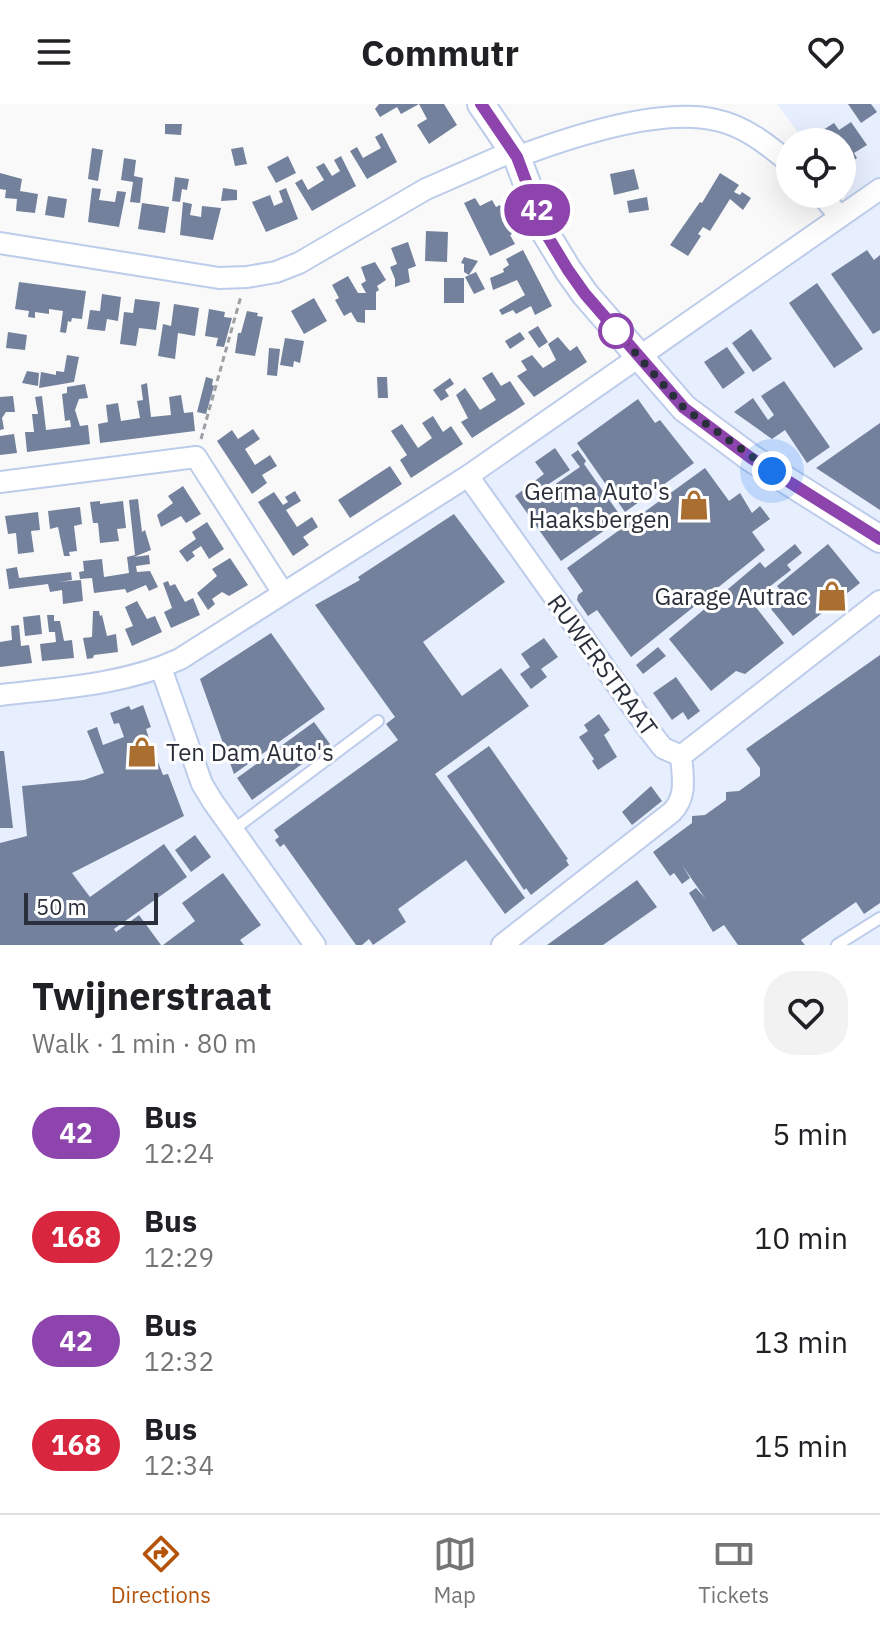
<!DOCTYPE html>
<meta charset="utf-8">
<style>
:root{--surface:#fff;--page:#f2f2f2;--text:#202124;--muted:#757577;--line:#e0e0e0;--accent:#b45309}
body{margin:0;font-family:"IBM Plex Sans",sans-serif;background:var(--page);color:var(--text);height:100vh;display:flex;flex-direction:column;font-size:30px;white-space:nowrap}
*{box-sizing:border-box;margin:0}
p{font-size:26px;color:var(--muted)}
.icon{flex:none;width:44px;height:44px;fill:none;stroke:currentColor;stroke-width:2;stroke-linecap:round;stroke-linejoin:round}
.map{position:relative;height:841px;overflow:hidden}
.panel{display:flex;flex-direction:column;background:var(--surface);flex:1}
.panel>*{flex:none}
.badge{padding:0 16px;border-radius:26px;font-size:28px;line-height:52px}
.buttons{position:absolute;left:776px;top:24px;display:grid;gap:16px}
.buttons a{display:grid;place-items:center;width:80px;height:80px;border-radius:50%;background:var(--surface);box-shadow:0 8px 32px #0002;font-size:40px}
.scale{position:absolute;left:24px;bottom:20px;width:134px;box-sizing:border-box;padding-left:8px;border:4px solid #2a303b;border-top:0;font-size:22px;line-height:28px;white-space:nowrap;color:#2a303b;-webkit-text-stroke:6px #fff;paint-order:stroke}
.you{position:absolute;width:40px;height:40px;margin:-20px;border:6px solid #fff;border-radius:50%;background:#1a73e8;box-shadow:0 0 0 12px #1a73e833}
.map>.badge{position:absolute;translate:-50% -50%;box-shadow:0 0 0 4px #fff}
.round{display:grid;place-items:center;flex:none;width:84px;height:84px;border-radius:32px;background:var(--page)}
.head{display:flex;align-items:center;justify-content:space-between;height:136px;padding:0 32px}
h1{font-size:38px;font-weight:700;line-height:60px}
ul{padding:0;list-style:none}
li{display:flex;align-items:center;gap:24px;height:104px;padding:0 32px}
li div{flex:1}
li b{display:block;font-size:30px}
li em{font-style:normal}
li .badge{min-width:88px;font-weight:700;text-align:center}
header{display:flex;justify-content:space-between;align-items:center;height:104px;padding:0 32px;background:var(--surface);font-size:36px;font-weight:700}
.tab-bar{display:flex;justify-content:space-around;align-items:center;height:112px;border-top:2px solid var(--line);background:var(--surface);font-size:22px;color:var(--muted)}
.tab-bar a{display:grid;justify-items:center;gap:4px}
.tab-bar .on{color:var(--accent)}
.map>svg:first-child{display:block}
</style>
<header><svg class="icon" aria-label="menu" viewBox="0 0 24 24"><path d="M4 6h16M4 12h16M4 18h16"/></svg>Commutr<svg class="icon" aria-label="heart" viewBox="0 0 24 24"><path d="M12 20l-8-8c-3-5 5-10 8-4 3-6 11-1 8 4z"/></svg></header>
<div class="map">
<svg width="880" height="841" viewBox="0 0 880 841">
<rect width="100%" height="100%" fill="#f9f9f9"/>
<path fill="#e7effe" d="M777 0H880V841H0V597L127 580 857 111 842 90V38H805Z"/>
<path fill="#73819c" d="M379 0H444L457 21 429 40 417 21 427 15 419 0 401 10 397 3 380 13 375 5Z
M848 0H871L877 8 861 19Z
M851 18 867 41 854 49 857 54 842 65V38H832L823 26 834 19 839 26Z
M165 20H182L181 31 165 30Z
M382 29 397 58 367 75 350 47 357 43 363 54 381 44 375 33Z
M243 43 247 60 235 62 231 45Z
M92 44 103 46 98 77 88 75Z
M288 52 296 69 276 79 267 63Z
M341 52 356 82 312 107 295 79 302 75 308 86 324 76 316 63 324 59 332 72 340 67 334 56Z
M124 54 136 56 134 72 143 74 140 99 130 98 133 78 121 76Z
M634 65 639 85 614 91 610 70Z
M0 69 22 75 20 87 38 90 35 109 16 107 17 95 5 94 6 86 0 85Z
M720 69 739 81 734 88 740 91 742 88 751 94 743 106 730 95 710 127 703 123 698 130 701 132 688 152 670 141 700 98 702 99Z
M175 73 189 75 187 86 182 85 180 98 172 97Z
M92 84 101 85 99 96 115 98 117 87 126 88 119 123 88 118Z
M223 84 237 86V96L221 97Z
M286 84 298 115 266 128 252 98 270 91 274 102 283 98 279 87Z
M48 92 67 95 64 114 45 111Z
M647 93 649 106 629 109 627 97Z
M475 94 480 102 492 96 496 103 500 101 514 129 510 131 515 140 490 152 464 99Z
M183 98 192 100 190 111 201 113 202 102 221 104 213 136 180 131Z
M142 99 169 103 165 129 138 125Z
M426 127 448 128 447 158 425 157Z
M408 138 416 162 408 165 410 178 395 183V175L390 163 397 160 391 144Z
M523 146 552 202 535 211 531 202 516 210 513 206 502 211 499 206 525 191 517 176 493 186 490 174 504 168 503 165 509 161 506 155Z
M867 146 874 156 880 151V226L873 230 831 170Z
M464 153 478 157 469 171 464 168V160L461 159Z
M375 158 386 176 377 182 379 186 376 188V206H365V219L357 218 351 208 344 212 335 196 339 194 332 181 348 172 358 189H366L361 180 366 177 361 163Z
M476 168 485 185 474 190 465 173Z
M444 174H464V199H444Z
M19 178 86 187 82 215 72 214 71 218 68 217 66 229 60 228 63 207 49 205V210L35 208V214L28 213 29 207 15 205Z
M817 179 863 245 834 264 789 199Z
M102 190 121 193 118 217 107 215 105 227 87 225 90 206 100 207Z
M314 194 327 217 304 230 291 207Z
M135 195 160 198 156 226 139 224 136 242 120 240 124 208 133 209Z
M174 200 199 204 195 232 178 229 175 255 158 252 163 220 171 222Z
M209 205 225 208 224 213 232 214 224 243 216 242 218 234 205 232Z
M247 207 258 209 257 212 263 213 255 252 235 249 238 229H241Z
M538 222 548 238 539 244 528 228Z
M751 225 772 255 753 268 732 239Z
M8 228 27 231 25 246 6 244Z
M520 228 525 235 510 245 505 237Z
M558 233 570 247 577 242 587 258 534 293 517 272 527 266 521 257 532 251 543 264 556 256 548 240Z
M285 234 304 237 300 259 294 257 293 263 280 261Z
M727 243 745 269 723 285 704 258Z
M269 244 280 245 277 272 267 271Z
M67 251 79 253 74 278 39 284 41 268 56 271V267L64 268Z
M27 267 39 269 38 282 22 279Z
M492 268 501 282 510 277 525 300 472 334 461 318 468 314 456 291 465 284 480 306 496 296 482 274Z
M206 273 213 275 212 281 214 282 206 310 197 308Z
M377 273H387L388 294H378Z
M450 274 454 280 445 286 449 292 441 297 433 286Z
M784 277 830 343 807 359 785 326 772 335 734 308 753 294 768 316 774 311 761 292Z
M147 279 151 313 171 311 169 293 181 291 184 309 193 308 195 327 100 339 98 320 108 318 106 301 118 299 121 317 140 314 137 297 143 296 141 281Z
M85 280 88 294 79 295 75 306 80 322 88 321 90 340 27 348 25 328H34L32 310H38L35 293 42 292 46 326 71 323 70 316 65 317 62 290 67 289V283Z
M13 292 15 308H6L2 314 4 325 0 326V293Z
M638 295 655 319 660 316 694 359 625 408 577 339Z
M433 312 443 328 451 322 463 340 411 374 400 356 407 351 391 327 402 320 418 344 432 334 422 319Z
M880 319V406L816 364Z
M253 325 260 335 245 345 255 361 270 351 277 362 262 371 267 379 252 390 217 337 232 326 238 335Z
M14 330 17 349 0 351V332Z
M555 344 570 366 541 385 544 388 580 363 571 351 578 346 586 357 584 360 622 414 561 457 515 392 544 370 535 358Z
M390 362 402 380 350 414 338 396Z
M705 364 729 397 740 389 752 409 760 402 770 415 752 428 765 446 631 553 597 506 588 512 577 496 578 491 583 487 567 464Z
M183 382 201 410 186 419 181 412 161 423 157 411 173 399 168 392Z
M295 387 301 397 286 406 297 423 312 413 318 423 303 433 309 441 293 452 258 398 274 388 283 401 288 398 285 393Z
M138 395 142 428 145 426 151 446 134 453 149 451 150 460 136 462 137 468 150 467 158 483 149 487 146 481 127 489 125 485 94 489 92 474 80 475 79 468 84 467 83 457 102 455 104 473 129 469 127 453 135 451 129 396Z
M100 397V400L123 397 126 424 117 425 119 437 100 439 98 419H93L90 398Z
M80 403 82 420 74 422 77 447 69 448 70 452H64L58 423 50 425 48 407Z
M38 408 40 426 31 427 34 448 18 450 16 429 8 430 5 412Z
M454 410 505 478 423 538 462 592 501 564 529 602 435 670 525 794 505 810 466 756 398 805 406 818 373 841 369 835 362 841H356L284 740 280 743 275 736 279 733 274 726 398 636 386 620 395 613 315 501 360 476 358 473Z
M207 418 224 445 209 455 201 442 192 448 195 452 187 458 179 447 196 435 192 428Z
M795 440 802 449 787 461 791 466 751 497 784 539 745 570 736 567 711 587 669 535 760 458 765 464Z
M828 440 860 479 793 532 771 505 786 493 777 482Z
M230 454 248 481 229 492 222 488 212 495 215 500 208 506 197 489 217 472 212 465Z
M17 463 19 474 71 468 72 476 59 478 81 476 83 497 63 500 62 486 50 488 48 480 9 485 6 465Z
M168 477 170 482 175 480 185 498 193 494 200 511 171 524 164 508 172 504 163 479Z
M137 497 147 515 155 512 162 528 132 542 125 525 133 522 125 503Z
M93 507H99L100 512 102 511 107 532 116 530 118 548 94 551 93 554 87 555 83 534 92 533Z
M40 511 42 530 25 532 23 513Z
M47 511H54V517H60L64 537 72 536 74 554 42 557 40 540 56 538 55 528H49Z
M19 521 21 542 29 541 32 559 0 563V538L12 536 11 522Z
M271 529 325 605 234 670 200 575Z
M544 534 558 553 541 565 547 573 531 585 520 570 530 563 521 550Z
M658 543 666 552 643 570 636 561Z
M880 551V799L864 810 856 798 801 836 805 841H738L724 821 713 828 689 789 696 784 705 794 682 761 690 774 682 780 674 769 670 772 653 748 692 719V712L705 711 726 696V688L739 687 760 672V664L746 645Z
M676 573 700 607 688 616 683 608 672 616 653 589Z
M143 601 151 623 146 625 149 635 163 671 168 670 184 712 72 769 90 793 164 740 187 773 114 825 116 828 139 811 161 841H0V739L27 732 22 682 84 676 104 669 87 627 97 623 103 641 124 633 119 619 114 620 110 609 129 602 131 606Z
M599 610 610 626 604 631 617 653 598 666 592 657 594 655 579 633 588 627 584 621Z
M314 618 330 640 252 696 237 674Z
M489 642 568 755 566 756 569 761 531 791 526 784 524 786 447 672Z
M0 647H4L13 724H0Z
M651 682 662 697 632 721 622 708Z
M195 731 211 753 191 768 175 746Z
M223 769 261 821 240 836 244 841H163L195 817 182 799Z
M637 776 657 803 603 841H547Z"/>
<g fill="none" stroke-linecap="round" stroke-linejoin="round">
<g stroke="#bdccea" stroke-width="14">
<path id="service" d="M233 726 378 617
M837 841 880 814"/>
</g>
<g stroke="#bdccea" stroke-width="24">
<path id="minor" d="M517 53C570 33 660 3 716 16 745 22 768 41 790 59
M821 90 840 113
M0 139 219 174 247 173 276 168 299 159 426 85 513 47
M468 372 649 626 663 644 681 652 880 497
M0 378 196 353 283 489
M161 564 202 680 213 698 315 841
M0 591C60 584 124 581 180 555L468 372 880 85
M502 841 672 708C687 692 683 674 681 652"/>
</g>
<g stroke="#bdccea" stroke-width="30">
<path id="tertiary" d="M481 0 517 53 545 128 568 166 585 190 684 304 751 354 880 435"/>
</g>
<path stroke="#9c9fa4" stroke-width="3" stroke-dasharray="6 4" stroke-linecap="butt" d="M201 335 241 192"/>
<use href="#service" stroke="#fff" stroke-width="10"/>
<use href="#minor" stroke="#fff" stroke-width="20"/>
<use href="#tertiary" stroke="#fff" stroke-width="26"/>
</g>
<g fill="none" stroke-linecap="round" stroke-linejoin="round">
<g stroke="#fff" stroke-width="18">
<path id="line" d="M481 0 517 53 545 128 568 166 585 190 684 304 751 354 880 435"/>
</g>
<use href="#line" stroke="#8e44ad" stroke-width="12"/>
<path stroke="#2a303b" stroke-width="8" stroke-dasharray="0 14.4" d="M616 227 684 304 772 367"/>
</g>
<defs>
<g id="shop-bare" transform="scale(2.4)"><path d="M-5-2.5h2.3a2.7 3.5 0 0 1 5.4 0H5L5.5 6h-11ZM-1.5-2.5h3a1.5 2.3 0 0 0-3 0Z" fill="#aa6e30" stroke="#fff" stroke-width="2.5" paint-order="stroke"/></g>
</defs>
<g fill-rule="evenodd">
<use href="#shop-bare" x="694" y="401"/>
<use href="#shop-bare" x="832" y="492"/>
<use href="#shop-bare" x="142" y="648"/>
</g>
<circle fill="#fff" stroke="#8e44ad" stroke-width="4" cx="616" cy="227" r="16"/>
<g text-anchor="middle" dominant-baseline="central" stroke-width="6" stroke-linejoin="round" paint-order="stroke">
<g font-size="24" fill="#2a303b" stroke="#fff" text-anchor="end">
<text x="670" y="387">Germa Auto's<tspan x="670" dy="28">Haaksbergen</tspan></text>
<text x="808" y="492">Garage Autrac</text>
<text x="166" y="648" text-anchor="start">Ten Dam Auto's</text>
</g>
<g font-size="24" fill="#2a303b" stroke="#fff">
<text transform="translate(603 561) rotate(54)">RUWERSTRAAT</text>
</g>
</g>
</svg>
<div class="buttons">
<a><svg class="icon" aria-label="locate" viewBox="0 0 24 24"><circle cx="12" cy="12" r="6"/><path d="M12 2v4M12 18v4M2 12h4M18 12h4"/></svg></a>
</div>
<div class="scale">50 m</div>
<div class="you" style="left:772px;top:367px"></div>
<b class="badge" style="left:537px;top:106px;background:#8e44ad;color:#fff">42</b>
</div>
<section class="panel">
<div class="head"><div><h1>Twijnerstraat</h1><p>Walk · 1 min · 80 m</p></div><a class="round"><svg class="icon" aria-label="heart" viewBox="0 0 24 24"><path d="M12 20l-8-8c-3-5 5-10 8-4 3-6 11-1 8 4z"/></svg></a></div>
<ul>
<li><span class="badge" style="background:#8e44ad;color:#fff">42</span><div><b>Bus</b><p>12:24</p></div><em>5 min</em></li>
<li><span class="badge" style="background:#d7263d;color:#fff">168</span><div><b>Bus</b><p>12:29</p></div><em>10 min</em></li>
<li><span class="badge" style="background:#8e44ad;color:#fff">42</span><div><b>Bus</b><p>12:32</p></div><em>13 min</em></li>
<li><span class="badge" style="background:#d7263d;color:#fff">168</span><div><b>Bus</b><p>12:34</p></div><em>15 min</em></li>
</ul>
</section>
<nav class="tab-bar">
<a class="on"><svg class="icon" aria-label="directions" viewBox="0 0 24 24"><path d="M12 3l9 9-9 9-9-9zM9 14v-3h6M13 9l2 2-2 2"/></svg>Directions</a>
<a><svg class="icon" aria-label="map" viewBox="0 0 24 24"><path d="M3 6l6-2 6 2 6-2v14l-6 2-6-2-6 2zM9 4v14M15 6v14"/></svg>Map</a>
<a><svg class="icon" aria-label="tickets" viewBox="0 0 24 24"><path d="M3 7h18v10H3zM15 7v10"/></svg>Tickets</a>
</nav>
